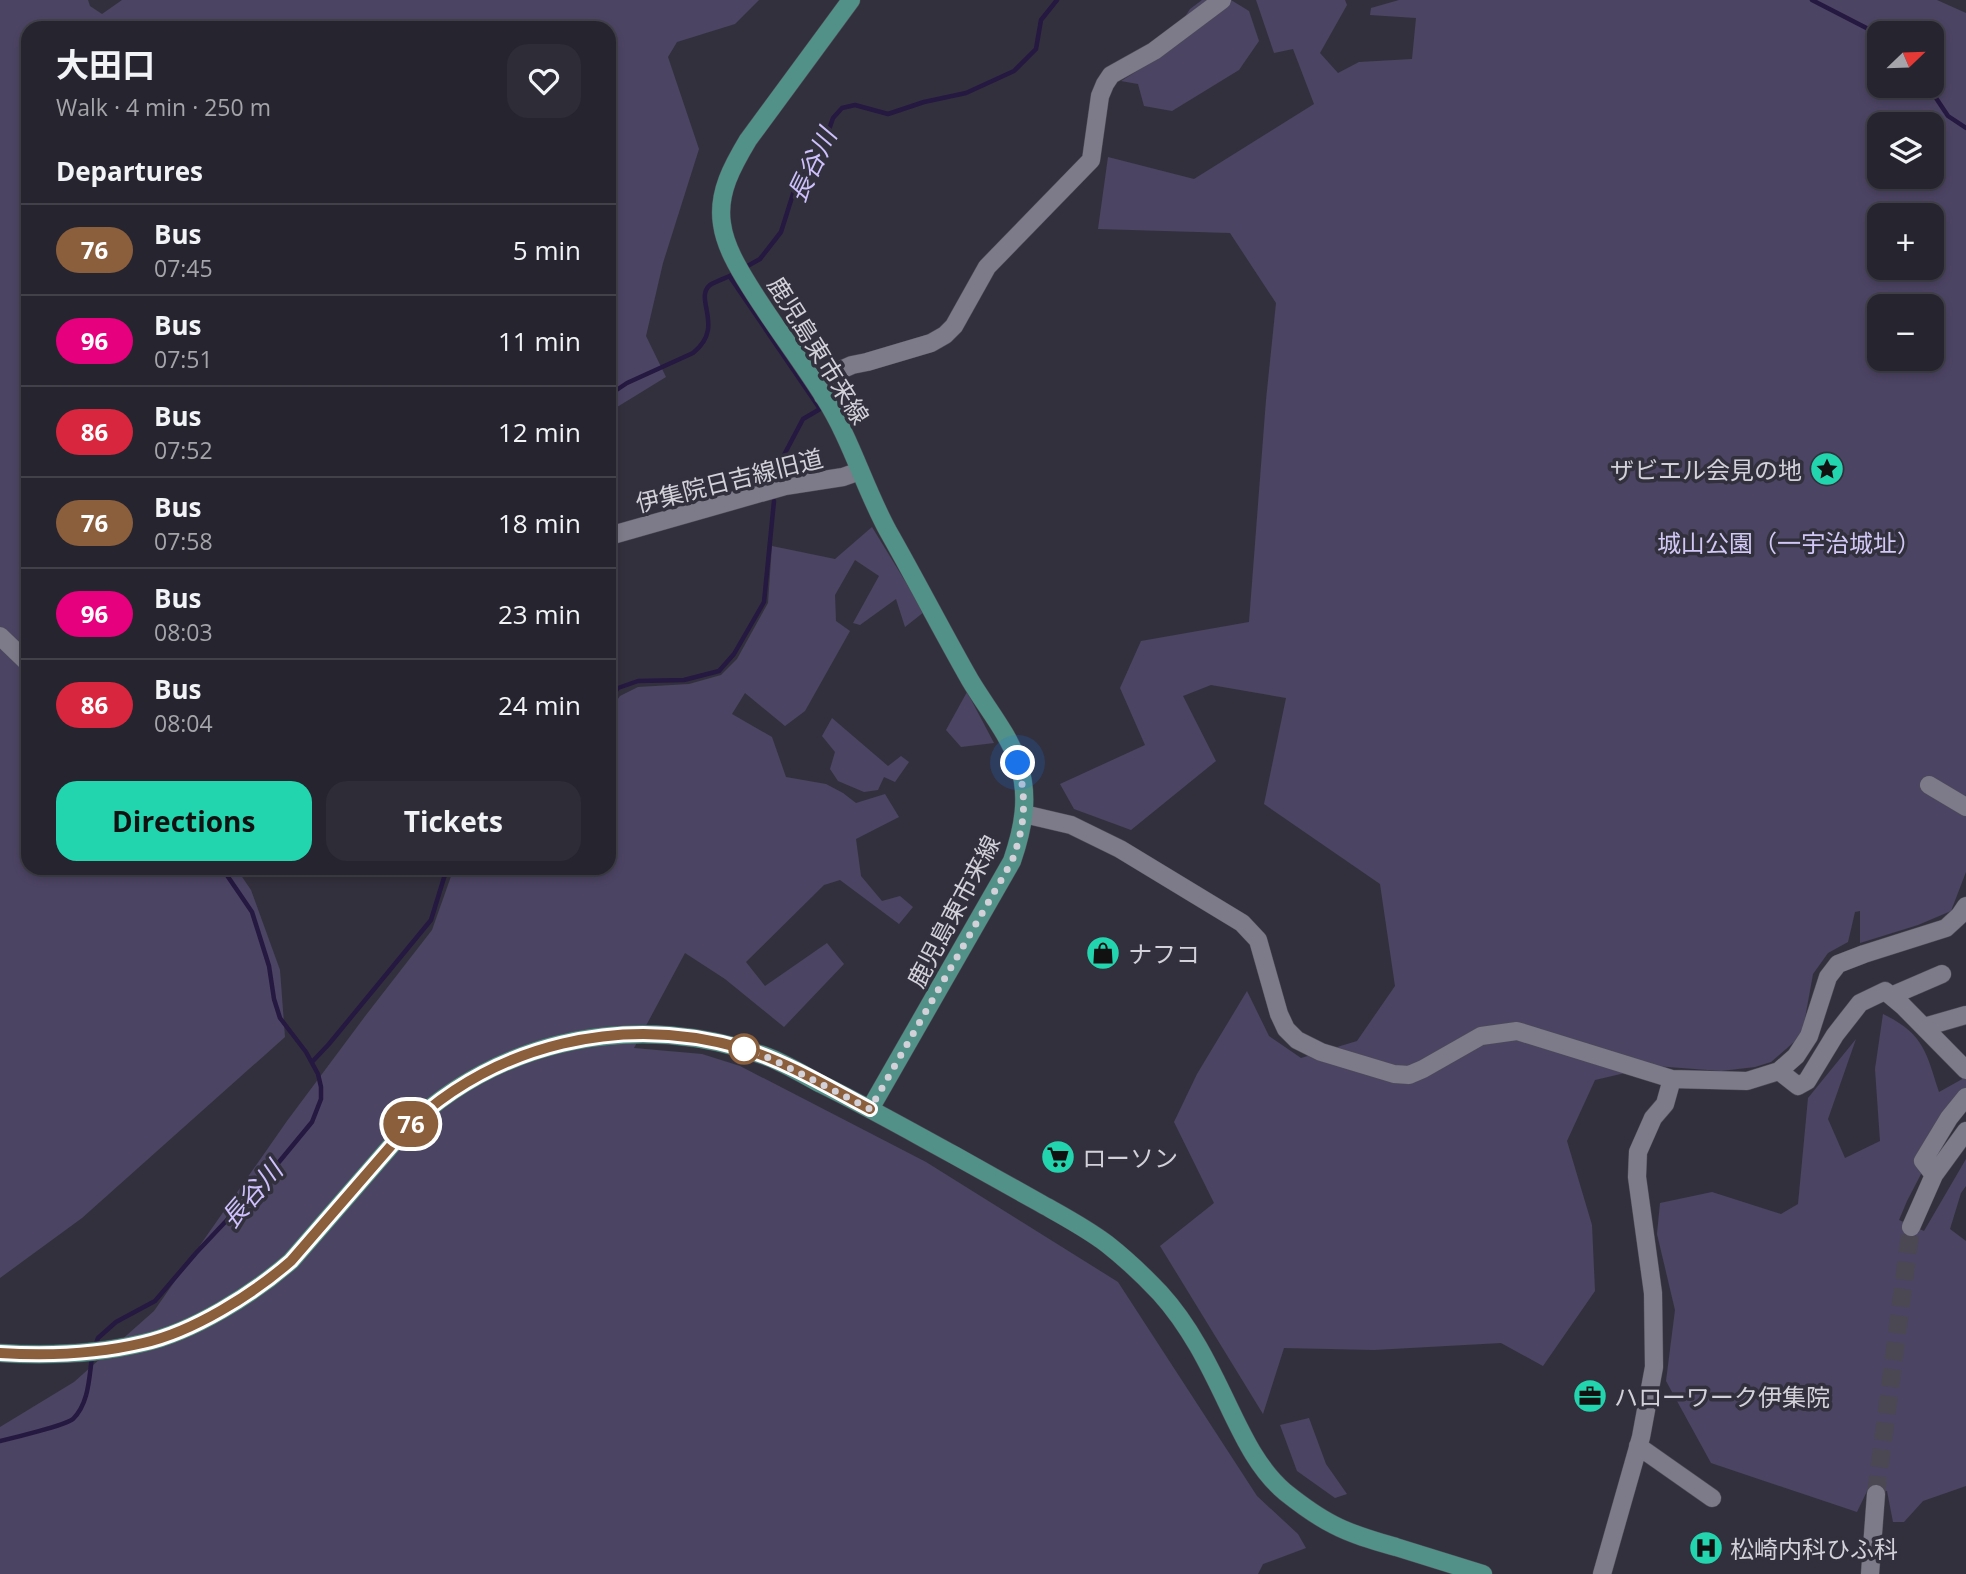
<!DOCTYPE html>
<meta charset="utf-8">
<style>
:root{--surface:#26242e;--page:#2e2c36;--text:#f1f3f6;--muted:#a4a4aa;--line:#42414a;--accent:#23d5af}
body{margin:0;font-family:"Open Sans","Noto Sans JP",sans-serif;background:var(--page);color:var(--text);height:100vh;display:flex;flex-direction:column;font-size:26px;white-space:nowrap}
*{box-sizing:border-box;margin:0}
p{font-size:23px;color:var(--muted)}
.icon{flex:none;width:38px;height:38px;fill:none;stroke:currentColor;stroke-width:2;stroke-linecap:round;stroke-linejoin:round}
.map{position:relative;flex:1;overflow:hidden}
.side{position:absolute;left:21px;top:21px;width:595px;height:854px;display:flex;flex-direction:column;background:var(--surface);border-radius:21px;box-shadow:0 4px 10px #0003,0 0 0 2px var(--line)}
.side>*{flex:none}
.badge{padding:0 14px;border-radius:23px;font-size:24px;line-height:46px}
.needle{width:46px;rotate:67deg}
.controls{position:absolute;left:1867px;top:21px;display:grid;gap:14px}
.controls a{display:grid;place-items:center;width:77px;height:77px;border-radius:14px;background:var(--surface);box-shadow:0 4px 10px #0003,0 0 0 2px var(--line);font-size:35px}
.you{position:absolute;width:35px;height:35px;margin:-18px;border:5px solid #fff;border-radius:50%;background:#1a73e8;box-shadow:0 0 0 10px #1a73e833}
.map>.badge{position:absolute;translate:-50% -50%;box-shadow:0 0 0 4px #fff}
h2{padding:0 35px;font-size:26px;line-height:63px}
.round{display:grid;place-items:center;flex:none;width:74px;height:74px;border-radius:21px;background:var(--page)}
.headline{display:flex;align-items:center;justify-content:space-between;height:119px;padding:0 35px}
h1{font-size:33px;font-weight:700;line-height:52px}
.cta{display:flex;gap:14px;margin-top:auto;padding:14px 35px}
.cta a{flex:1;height:80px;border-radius:21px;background:var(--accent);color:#111;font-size:28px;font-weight:700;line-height:80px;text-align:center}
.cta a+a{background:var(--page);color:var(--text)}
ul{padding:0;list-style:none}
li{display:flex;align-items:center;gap:21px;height:91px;padding:0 35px;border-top:2px solid var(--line)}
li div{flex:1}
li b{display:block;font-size:26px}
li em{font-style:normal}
li .badge{min-width:77px;font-weight:700;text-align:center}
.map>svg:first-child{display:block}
</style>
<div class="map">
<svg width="1966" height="1574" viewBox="0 0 1966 1574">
<rect width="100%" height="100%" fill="#33303d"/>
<path fill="#4c4463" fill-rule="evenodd" d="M0 0H88L90 6 102 14 122 0H759L735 24 677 42 668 57 699 149 663 263 646 336 666 377 609 412V28H28V868H236L251 890 280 970 285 1037 82 1218 0 1278Z
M1202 0H1231L1249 11 1259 41 1239 70 1172 111 1144 106 1138 84 1121 81 1158 58 1190 9Z
M1256 0H1345L1347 5 1320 53 1338 73 1359 62 1412 59 1416 18 1370 15 1371 8 1399 0H1937L1966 13V872L1951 911 1918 925 1860 943V911L1855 912 1848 942 1828 953 1813 974 1802 1035 1771 1062 1755 1067 1721 1071 1655 1066 1595 1080 1567 1141 1592 1225 1595 1291 1543 1366 1501 1343 1374 1350 1284 1348 1263 1414 1160 1246 1214 1203 1174 1122 1197 1074 1247 991 1269 1036 1301 1058 1357 1041 1395 986 1380 884 1264 804 1286 698 1211 685 1183 696 1216 761 1131 830 1074 809 1060 784 1145 745 1120 688 1141 641 1249 622 1266 400 1276 303 1230 233 1098 229 1108 157 1194 179 1314 104 1293 49 1274 53ZM1880 33H1932V86H1880ZM1880 124H1932V177H1880ZM1880 215H1932V268H1880ZM1880 306H1932V359H1880Z
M872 527 924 612 905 627 896 599 860 625 853 623 879 576 855 560 835 595 836 621 850 631 805 711 785 726 745 693 732 714 772 737 786 777 826 784 843 793 856 803 885 794 899 817 856 839 861 876 882 901 900 896 913 907 899 924 840 880 824 885 746 962 765 986 827 943 844 964 784 1027 725 979 685 953 634 1048 702 1054 740 1066 926 1162 1118 1282 1257 1496 1298 1534 1306 1548 1263 1564 1258 1574H0V1427L74 1382 154 1311 287 1121 366 1015 432 930 454 868H609V711L620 696 638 687 689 684 721 675 737 659 768 603 772 546 835 559Z
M967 692 994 743 961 747 946 730Z
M832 718 888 766 901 756 909 762 895 782 884 777 878 790 864 792 838 781 830 769 835 752 822 736Z
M1883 1014C1924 1034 1926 1052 1939 1092L1966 1077V1105L1933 1151 1907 1201 1899 1220 1924 1231 1966 1159V1186L1961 1193 1950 1229 1966 1241V1486L1923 1501 1904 1522H1893L1887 1491 1868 1489 1857 1512 1711 1463 1666 1381 1675 1310 1657 1234 1660 1203 1712 1192 1781 1214 1798 1204 1808 1098 1856 1039 1828 1119 1845 1158 1880 1141 1875 1069Z
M1309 1418 1326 1464 1347 1494 1335 1498 1297 1471 1280 1425Z"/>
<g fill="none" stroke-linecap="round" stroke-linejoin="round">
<path stroke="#251841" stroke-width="4.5" d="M1812 0 1880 35
M1928 86 1948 116 1966 128
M744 268 760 259 781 232 799 175 822 150 833 118 842 108 855 105 888 114 924 102 966 93 1014 71 1036 49 1041 20 1057 0
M730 277 820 409 803 419 775 472 773 481
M609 395 627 383 693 353C726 327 693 299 710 285 718 280 729 277 736 273
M609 700 618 688 638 681 684 680 719 671 734 654 764 602 774 501
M312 1062 329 1044 431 920 447 868
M95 1346 98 1338 116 1322 155 1301 196 1253 260 1185 312 1122 321 1099V1087L318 1074 306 1052 280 1018 274 999 269 966 252 912 222 868
M0 1441C13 1438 66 1425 73 1419 89 1403 89 1378 92 1357"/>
<path stroke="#4b4854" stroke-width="18" stroke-dasharray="18 9" stroke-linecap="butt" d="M1876 1494 1911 1227"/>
<g stroke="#4e4c57" stroke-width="19">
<path id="minor" d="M823 396 843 369 852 365 867 362 931 343 945 335 954 326 987 267 1091 160 1100 96 1105 84 1111 75 1154 51 1222 0
M609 536 785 486 843 477 860 471
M0 636 28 663
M1929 785 1966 807
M1024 814 1071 825 1120 849 1242 923 1258 940 1279 1014 1286 1029 1297 1040 1321 1052 1394 1074 1409 1075 1423 1069 1481 1036 1517 1031 1672 1079 1747 1081 1779 1071 1796 1056 1809 1036 1828 977 1838 964 1864 954 1946 928 1960 915 1966 906
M1891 996 1942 974
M1924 1027 1966 1015
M1779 1071 1798 1086 1807 1081 1835 1035 1860 1003 1885 991 1903 1006 1966 1070
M1934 1175 1923 1161 1949 1118 1966 1097
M1911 1227 1934 1175 1966 1131
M1638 1446 1712 1498
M1602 1574 1641 1437 1654 1367 1653 1293 1637 1177 1638 1152 1653 1118 1665 1104 1672 1079
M1870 1574 1876 1494"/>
</g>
<g stroke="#4e4c57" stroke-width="19">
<path id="major" d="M851 0 748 140C733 165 717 193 722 224 725 246 738 268 750 287 773 324 800 359 824 397 851 439 864 487 888 531 916 580 942 631 970 680 986 707 1008 733 1018 762 1030 796 1023 829 1012 861L870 1109
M0 1353C48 1356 97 1354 143 1343 193 1332 253 1294 291 1261L403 1132C500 1036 641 1010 768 1057 786 1064 804 1075 821 1084 866 1106 910 1131 954 1155 983 1171 1011 1187 1040 1203 1063 1216 1086 1228 1107 1244 1126 1259 1144 1276 1160 1293 1190 1326 1209 1365 1228 1405 1243 1436 1258 1469 1285 1492 1300 1504 1316 1516 1334 1525 1353 1535 1375 1541 1396 1547 1425 1556 1454 1565 1483 1574"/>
</g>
<use href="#minor" stroke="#7d7b89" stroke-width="18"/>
<use href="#major" stroke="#529187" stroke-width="18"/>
</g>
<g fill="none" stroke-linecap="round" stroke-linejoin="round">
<g stroke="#fff" stroke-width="16">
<path id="line" d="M0 1353C48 1356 97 1354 143 1343 193 1332 253 1294 291 1261L403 1132C494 1043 623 1013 745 1049 789 1063 830 1088 870 1109"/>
</g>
<use href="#line" stroke="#8b5e3c" stroke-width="10"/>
<path stroke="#d2d1d9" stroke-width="7" stroke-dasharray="0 12.6" d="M744 1049 772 1059 870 1109 1012 861C1025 825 1027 801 1018 763"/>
</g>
<defs>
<g id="sight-disc" transform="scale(1.75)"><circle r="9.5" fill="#23d5af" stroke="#33303d"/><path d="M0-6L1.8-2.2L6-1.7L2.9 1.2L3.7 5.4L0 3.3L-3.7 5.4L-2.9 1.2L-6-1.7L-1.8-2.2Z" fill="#111"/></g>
<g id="shop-disc" transform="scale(1.75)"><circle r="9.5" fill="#23d5af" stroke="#33303d"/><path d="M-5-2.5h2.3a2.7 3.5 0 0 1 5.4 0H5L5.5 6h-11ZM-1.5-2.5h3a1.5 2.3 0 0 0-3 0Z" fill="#111"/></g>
<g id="supermarket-disc" transform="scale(1.75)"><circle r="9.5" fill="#23d5af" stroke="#33303d"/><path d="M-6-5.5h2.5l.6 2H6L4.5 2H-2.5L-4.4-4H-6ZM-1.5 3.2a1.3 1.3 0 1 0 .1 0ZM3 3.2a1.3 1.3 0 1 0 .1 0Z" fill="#111"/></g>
<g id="office-disc" transform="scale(1.75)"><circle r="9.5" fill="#23d5af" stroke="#33303d"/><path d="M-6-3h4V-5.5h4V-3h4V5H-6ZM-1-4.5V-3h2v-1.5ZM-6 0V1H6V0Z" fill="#111"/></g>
<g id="hospital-disc" transform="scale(1.75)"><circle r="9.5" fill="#23d5af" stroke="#33303d"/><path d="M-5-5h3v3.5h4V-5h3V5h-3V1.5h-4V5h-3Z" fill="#111"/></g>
</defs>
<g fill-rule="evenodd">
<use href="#sight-disc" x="1827" y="469"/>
<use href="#shop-disc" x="1103" y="953"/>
<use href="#supermarket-disc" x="1058" y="1157"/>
<use href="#office-disc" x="1590" y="1396"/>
<use href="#hospital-disc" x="1706" y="1548"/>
</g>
<circle fill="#fff" stroke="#8b5e3c" stroke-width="3.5" cx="744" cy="1049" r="14"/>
<g text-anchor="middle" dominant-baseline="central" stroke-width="7" stroke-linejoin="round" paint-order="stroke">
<g font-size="24" fill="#d2d1d9" stroke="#33303d">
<text transform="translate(819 350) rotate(58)">鹿児島東市来線</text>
<text transform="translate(729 480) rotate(-14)">伊集院日吉線旧道</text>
<text transform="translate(953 911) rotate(-62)">鹿児島東市来線</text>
</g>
<g font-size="24" fill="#d2d1d9" stroke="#33303d" text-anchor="start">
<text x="1802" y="469" text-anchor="end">ザビエル会見の地</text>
<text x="1128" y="953">ナフコ</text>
<text x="1082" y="1157">ローソン</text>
<text x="1614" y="1396">ハローワーク伊集院</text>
<text x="1730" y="1548">松崎内科ひふ科</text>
</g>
<g font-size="24" fill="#d1c8f5" stroke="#33303d">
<text x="1789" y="542">城山公園（一宇治城址）</text>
</g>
<g font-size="26" font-style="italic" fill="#cdc0fc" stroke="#33303d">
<text transform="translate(811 165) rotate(-64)">長谷川</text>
<text transform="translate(251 1194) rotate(-49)">長谷川</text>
</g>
</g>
</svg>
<div class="controls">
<a><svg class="needle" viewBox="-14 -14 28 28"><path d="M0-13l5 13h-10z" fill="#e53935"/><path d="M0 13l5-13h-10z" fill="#a4a4aa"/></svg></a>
<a><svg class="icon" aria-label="layers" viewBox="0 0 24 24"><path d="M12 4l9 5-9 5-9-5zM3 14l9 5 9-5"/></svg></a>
<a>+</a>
<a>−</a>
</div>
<div class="you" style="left:1018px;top:763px"></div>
<b class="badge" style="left:411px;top:1124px;background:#8b5e3c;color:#fff">76</b>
<section class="side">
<div class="headline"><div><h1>大田口</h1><p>Walk · 4 min · 250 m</p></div><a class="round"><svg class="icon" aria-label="heart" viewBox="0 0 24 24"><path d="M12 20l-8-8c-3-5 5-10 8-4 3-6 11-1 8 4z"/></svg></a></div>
<h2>Departures</h2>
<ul>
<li><span class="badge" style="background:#8b5e3c;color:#fff">76</span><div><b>Bus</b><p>07:45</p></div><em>5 min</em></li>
<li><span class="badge" style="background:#e6007e;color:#fff">96</span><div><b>Bus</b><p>07:51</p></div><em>11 min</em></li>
<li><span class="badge" style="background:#d7263d;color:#fff">86</span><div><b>Bus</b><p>07:52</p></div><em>12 min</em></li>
<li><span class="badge" style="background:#8b5e3c;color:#fff">76</span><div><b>Bus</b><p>07:58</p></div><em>18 min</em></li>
<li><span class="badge" style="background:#e6007e;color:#fff">96</span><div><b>Bus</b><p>08:03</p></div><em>23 min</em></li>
<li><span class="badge" style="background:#d7263d;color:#fff">86</span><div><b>Bus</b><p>08:04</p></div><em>24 min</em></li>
</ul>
<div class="cta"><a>Directions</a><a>Tickets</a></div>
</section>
</div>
